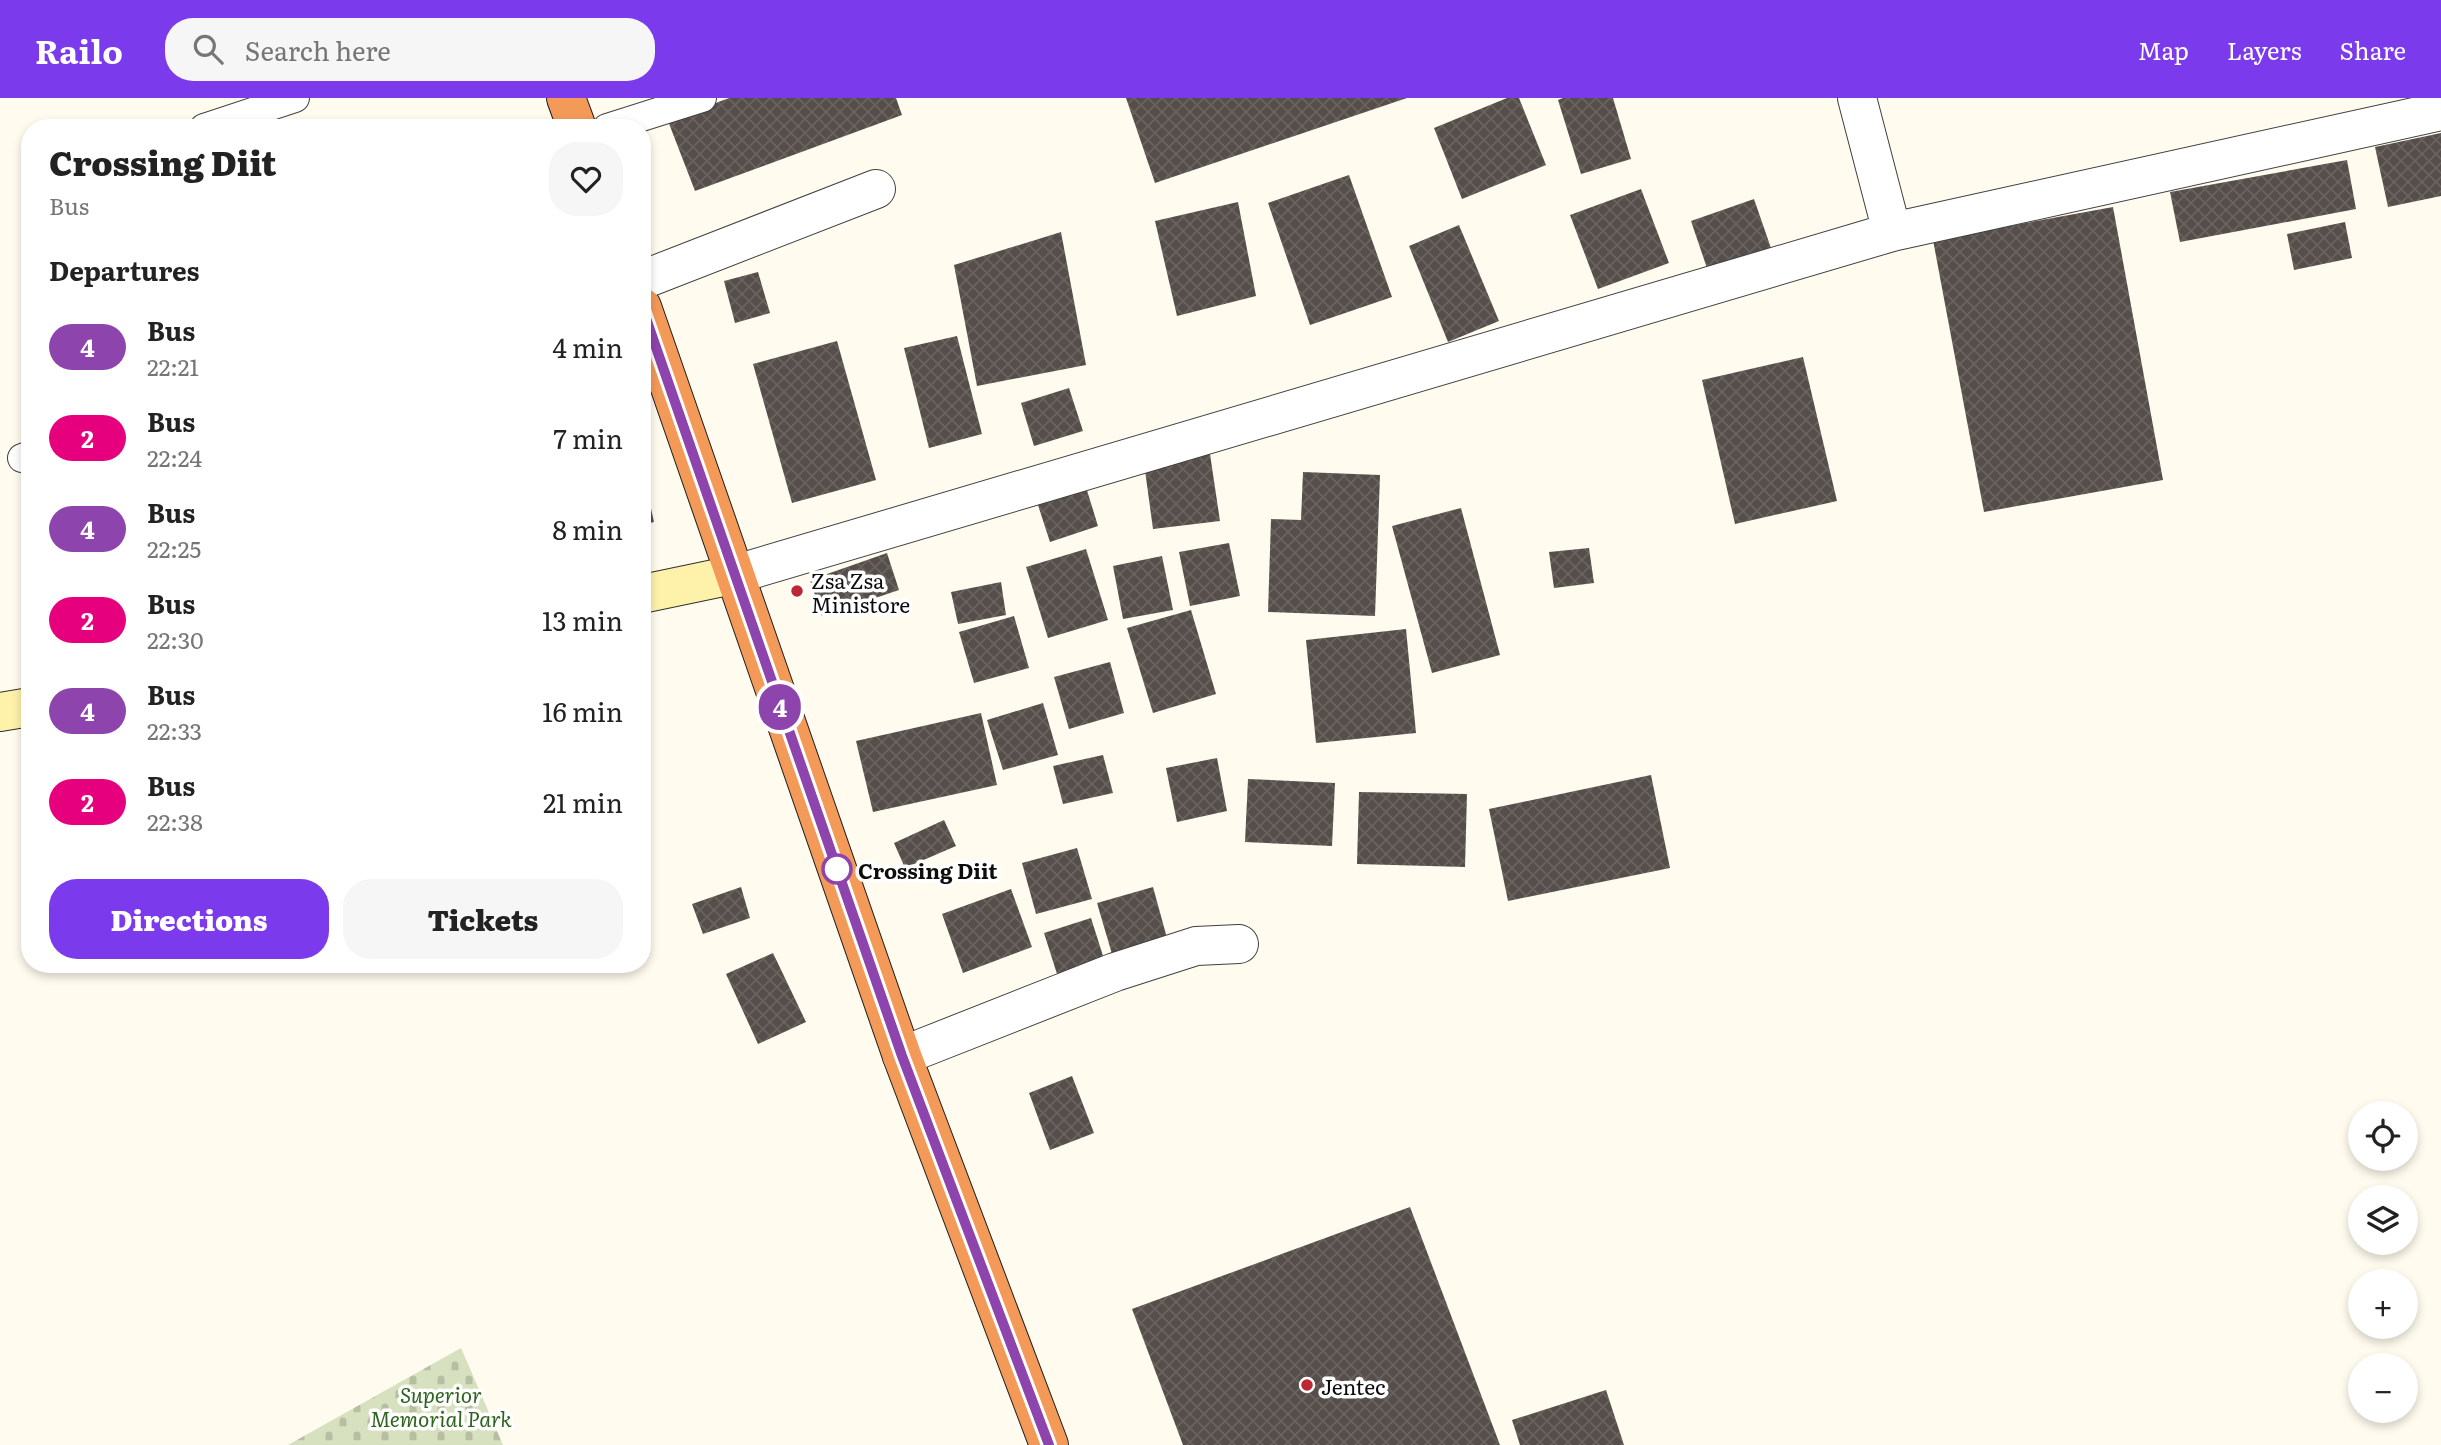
<!DOCTYPE html>
<meta charset="utf-8">
<style>
:root{--surface:#fff;--page:#f6f6f6;--text:#222;--muted:#767676;--accent:#7c3aed}
body{margin:0;font-family:Literata,serif;background:var(--page);color:var(--text);height:100vh;display:flex;flex-direction:column;font-size:26px;white-space:nowrap}
*{box-sizing:border-box;margin:0}
p{font-size:23px;color:var(--muted)}
.icon{flex:none;width:38px;height:38px;fill:none;stroke:currentColor;stroke-width:2;stroke-linecap:round;stroke-linejoin:round}
.map{position:relative;flex:1;overflow:hidden}
.sheet{position:absolute;left:21px;top:21px;width:630px;height:854px;display:flex;flex-direction:column;background:var(--surface);border-radius:28px;box-shadow:0 4px 10px #0003}
.sheet>*{flex:none}
.badge{padding:0 14px;border-radius:23px;font-size:24px;line-height:46px}
.controls{position:absolute;left:2348px;top:1003px;display:grid;gap:14px}
.controls a{display:grid;place-items:center;width:70px;height:70px;border-radius:50%;background:var(--surface);box-shadow:0 4px 10px #0003;font-size:35px}
.map>.badge{position:absolute;translate:-50% -50%;box-shadow:0 0 0 4px #fff}
h2{padding:0 28px;font-size:26px;line-height:63px}
.round{display:grid;place-items:center;flex:none;width:74px;height:74px;border-radius:28px;background:var(--page)}
.summary{display:flex;align-items:center;justify-content:space-between;height:119px;padding:0 28px}
h1{font-size:33px;font-weight:800;line-height:52px}
.cta{display:flex;gap:14px;margin-top:auto;padding:14px 28px}
.cta a{flex:1;height:80px;border-radius:28px;background:var(--accent);color:#fff;font-size:28px;font-weight:800;line-height:80px;text-align:center}
.cta a+a{background:var(--page);color:var(--text)}
ul{padding:0;list-style:none}
li{display:flex;align-items:center;gap:21px;height:91px;padding:0 28px}
li div{flex:1}
li b{display:block;font-size:26px}
li em{font-style:normal}
li .badge{min-width:77px;font-weight:700;text-align:center}
header{display:flex;align-items:center;gap:42px;box-sizing:border-box;height:98px;padding:0 35px;background:var(--accent);color:#fff}
header strong{font-size:33px}
nav{display:flex;gap:38px;margin-inline-start:auto;font-size:24px}
.search{width:490px;height:63px;background:var(--page);display:flex;align-items:center;gap:18px;box-sizing:border-box;padding:0 24px;border-radius:28px;color:var(--muted);font-size:26px}
.map>svg:first-child{display:block}
</style>
<header>
<strong>Railo</strong>
<div class="search"><svg class="icon" aria-label="search" viewBox="0 0 24 24"><circle cx="10" cy="10" r="6"/><path d="M15 15l6 6"/></svg>Search here</div>
<nav><a>Map</a><a>Layers</a><a>Share</a></nav>
</header>
<div class="map">
<svg width="2441" height="1347" viewBox="0 0 2441 1347">
<defs>
<pattern id="cemetery-stones" width="16" height="16" patternUnits="userSpaceOnUse" patternTransform="scale(1.75)"><rect width="16" height="16" fill="#d7e0bf"/><path d="M2 7V4a2 2 0 0 1 4 0v3zM10 15v-3a2 2 0 0 1 4 0v3z" fill="#b7bfa3"/></pattern>
<pattern id="building-cross-hatch" width="8" height="8" patternUnits="userSpaceOnUse" patternTransform="scale(1.75)"><rect width="8" height="8" fill="#564e4a"/><path d="M0 0l8 8M0 8l8-8" fill="none" stroke="#696360"/></pattern>
</defs>
<rect width="100%" height="100%" fill="#fffbee"/>
<path fill="url(#cemetery-stones)" d="M461 1250 503 1347H288Z"/>
<path fill="url(#building-cross-hatch)" d="M729 0H896L902 17 695 93 668 23Z
M1126 0H1407L1155 85Z
M1507 0H1519L1546 67 1462 101 1434 30Z
M1563 0H1613L1631 61 1581 76 1558 2Z
M2441 35V98L2388 109 2375 49Z
M2347 62 2356 111 2180 144 2170 94Z
M1349 77 1392 199 1310 227 1268 105Z
M1641 91 1669 165 1598 191 1570 117Z
M1754 101 1772 153 1709 176 1691 123Z
M1238 104 1256 198 1177 218 1155 123Z
M2113 109 2163 382 1984 414 1933 142Z
M2345 124 2352 160 2294 172 2287 136Z
M1459 127 1499 223 1448 244 1409 148Z
M1061 134 1086 267 977 288 954 167Z
M758 174 770 215 735 225 724 183Z
M957 238 982 336 929 350 904 250Z
M837 243 876 382 792 405 753 266Z
M1803 259 1837 403 1735 426 1702 282Z
M1069 290 1083 333 1034 348 1021 305Z
M1210 356 1220 423 1153 431 1144 365Z
M1303 374 1380 377 1375 518 1268 514 1271 421 1301 422Z
M645 383 654 424 642 427V384Z
M1085 386 1098 428 1050 444 1036 401Z
M1461 410 1500 557 1432 575 1392 428Z
M1229 445 1240 498 1190 508 1179 454Z
M1589 450 1594 485 1554 490 1549 454Z
M1086 451 1108 522 1048 540 1026 469Z
M887 455 899 492 822 518 810 482Z
M1162 458 1173 512 1123 521 1113 468Z
M1001 484 1006 517 958 526 951 494Z
M1191 512 1216 596 1153 615 1127 530Z
M1014 518 1029 570 974 585 959 534Z
M1406 531 1416 635 1316 645 1306 542Z
M1110 564 1124 615 1069 631 1054 579Z
M1043 605 1058 657 1003 672 987 622Z
M981 615 997 687 873 714 856 643Z
M1103 657 1113 695 1063 706 1053 668Z
M1217 660 1227 713 1177 724 1166 670Z
M1651 677 1670 770 1508 803 1489 711Z
M1248 681 1335 685 1332 748 1245 744Z
M1359 694 1467 696 1465 769 1357 766Z
M944 722 956 748 905 770 894 745Z
M1077 750 1092 801 1036 816 1022 765Z
M741 789 750 820 703 836 692 806Z
M1153 789 1167 840 1112 856 1097 805Z
M1011 791 1032 849 963 875 942 816Z
M1091 820 1104 861 1057 876 1044 835Z
M773 855 806 924 758 946 726 876Z
M1072 978 1094 1035 1050 1052 1029 995Z
M1410 1109 1500 1347H1183L1132 1211Z
M1606 1292 1624 1347H1520L1512 1322Z"/>
<g fill="none" stroke-linecap="round" stroke-linejoin="round">
<g stroke="#404040" stroke-width="30">
<path id="lane" d="M204 30 295 0
M607 30 702 0
M22 360 30 357"/>
</g>
<g stroke="#404040" stroke-width="40">
<path id="street" d="M1857 0 1892 134
M642 182 876 91
M733 477 1892 134 2437 14
M902 958 1115 874 1196 848 1239 846"/>
</g>
<g stroke="#2f2f2f" stroke-width="40">
<path id="secondary" d="M642 496 733 477
M0 614 30 609"/>
</g>
<g stroke="#1e1e1e" stroke-width="40">
<path id="highway" d="M566 0 577 30
M642 209 902 958 1049 1347"/>
</g>
<use href="#lane" stroke="#fff" stroke-width="28"/>
<use href="#street" stroke="#fff" stroke-width="38"/>
<use href="#secondary" stroke="#fef2aa" stroke-width="38"/>
<use href="#highway" stroke="#f39a58" stroke-width="38"/>
</g>
<g fill="none" stroke-linecap="round" stroke-linejoin="round">
<g stroke="#fff" stroke-width="16">
<path id="line" d="M642 209 902 958 1049 1347"/>
</g>
<use href="#line" stroke="#8e44ad" stroke-width="10"/>
</g>
<g fill="#bc2733" stroke="#fff" stroke-width="2.5">
<circle cx="797" cy="493" r="7"/>
<circle cx="1307" cy="1287" r="7"/>
</g>
<circle fill="#fff" stroke="#8e44ad" stroke-width="3.5" cx="837" cy="771" r="14"/>
<g text-anchor="middle" dominant-baseline="central" stroke-width="7" stroke-linejoin="round" paint-order="stroke">
<g font-size="21" fill="#0d0d0d" stroke="#fff" text-anchor="start">
<text x="811" y="481">Zsa Zsa<tspan x="811" dy="24">Ministore</tspan></text>
<text x="1321" y="1287">Jentec</text>
</g>
<g font-size="21" font-weight="bold" fill="#0d0d0d" stroke="#fff" text-anchor="start">
<text x="858" y="771">Crossing Diit</text>
</g>
<g font-size="21" font-style="italic" fill="#2f641e" stroke="#fff">
<text x="441" y="1295">Superior<tspan x="441" dy="24">Memorial Park</tspan></text>
</g>
</g>
</svg>
<div class="controls">
<a><svg class="icon" aria-label="locate" viewBox="0 0 24 24"><circle cx="12" cy="12" r="6"/><path d="M12 2v4M12 18v4M2 12h4M18 12h4"/></svg></a>
<a><svg class="icon" aria-label="layers" viewBox="0 0 24 24"><path d="M12 4l9 5-9 5-9-5zM3 14l9 5 9-5"/></svg></a>
<a>+</a>
<a>−</a>
</div>
<b class="badge" style="left:780px;top:609px;background:#8e44ad;color:#fff">4</b>
<section class="sheet">
<div class="summary"><div><h1>Crossing Diit</h1><p>Bus</p></div><a class="round"><svg class="icon" aria-label="heart" viewBox="0 0 24 24"><path d="M12 20l-8-8c-3-5 5-10 8-4 3-6 11-1 8 4z"/></svg></a></div>
<h2>Departures</h2>
<ul>
<li><span class="badge" style="background:#8e44ad;color:#fff">4</span><div><b>Bus</b><p>22:21</p></div><em>4 min</em></li>
<li><span class="badge" style="background:#e6007e;color:#fff">2</span><div><b>Bus</b><p>22:24</p></div><em>7 min</em></li>
<li><span class="badge" style="background:#8e44ad;color:#fff">4</span><div><b>Bus</b><p>22:25</p></div><em>8 min</em></li>
<li><span class="badge" style="background:#e6007e;color:#fff">2</span><div><b>Bus</b><p>22:30</p></div><em>13 min</em></li>
<li><span class="badge" style="background:#8e44ad;color:#fff">4</span><div><b>Bus</b><p>22:33</p></div><em>16 min</em></li>
<li><span class="badge" style="background:#e6007e;color:#fff">2</span><div><b>Bus</b><p>22:38</p></div><em>21 min</em></li>
</ul>
<div class="cta"><a>Directions</a><a>Tickets</a></div>
</section>
</div>
